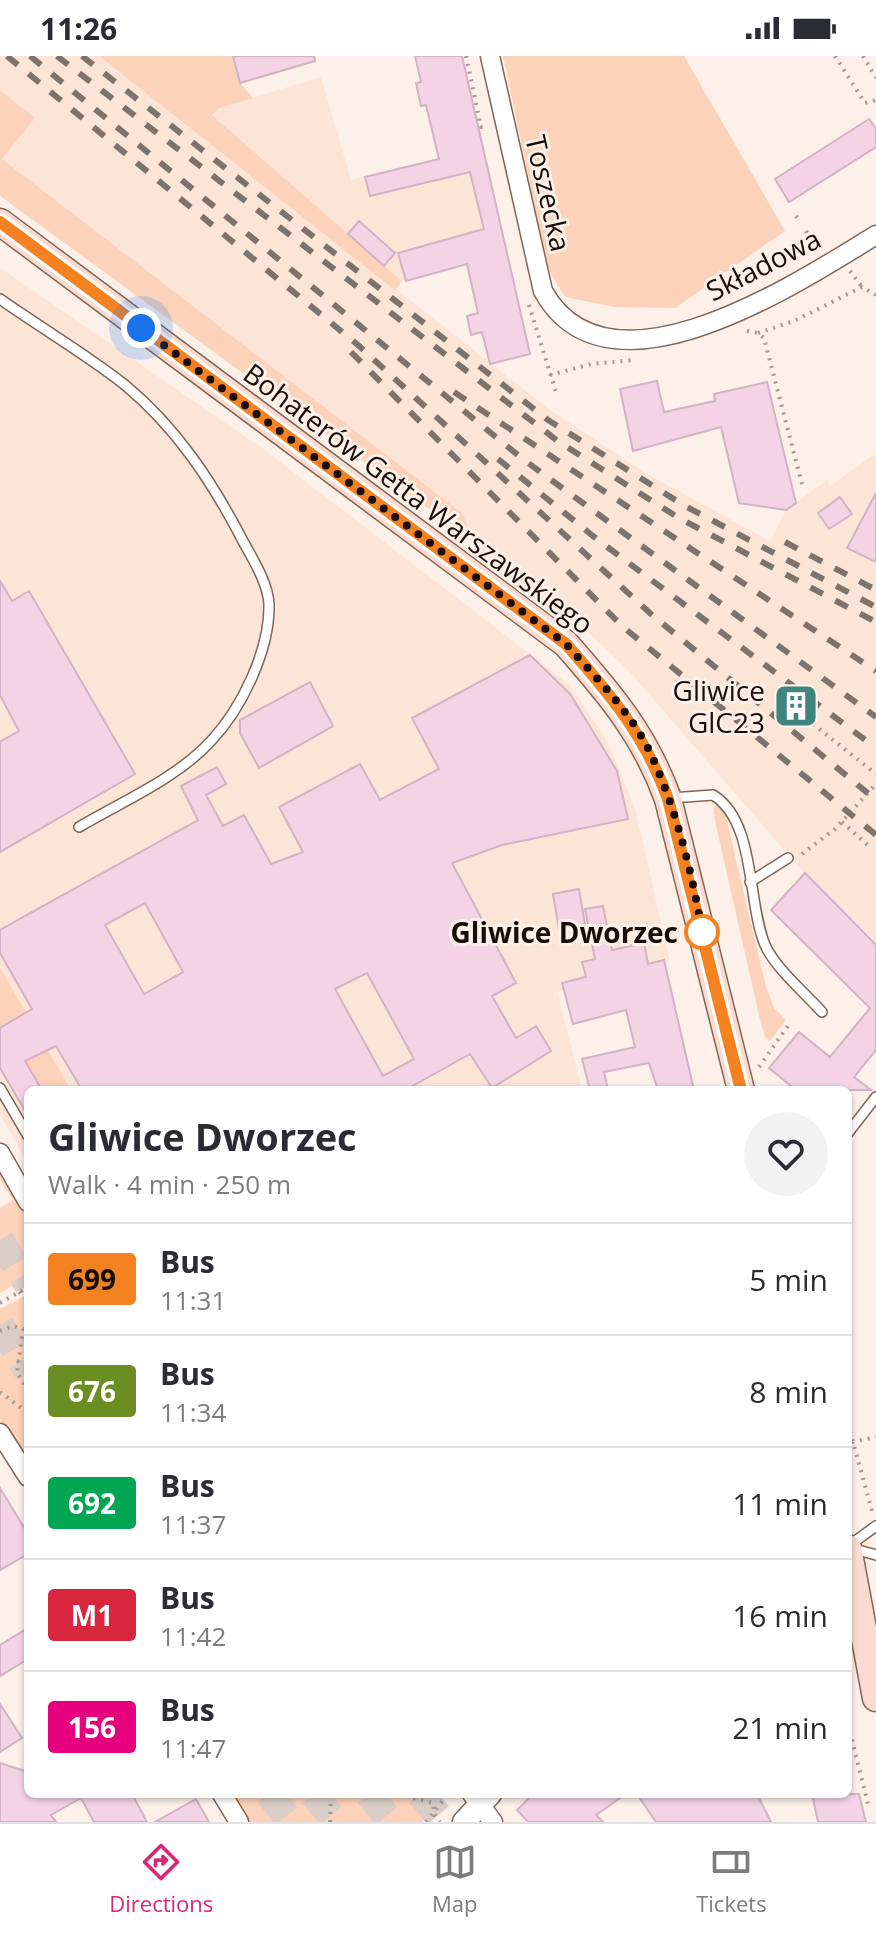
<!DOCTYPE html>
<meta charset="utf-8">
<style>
:root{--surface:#fff;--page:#f2f2f3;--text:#2b2b33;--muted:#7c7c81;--line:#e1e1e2;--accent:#db2777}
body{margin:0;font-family:"Open Sans",sans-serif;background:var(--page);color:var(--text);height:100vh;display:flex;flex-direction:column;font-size:30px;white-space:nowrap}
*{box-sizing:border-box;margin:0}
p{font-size:26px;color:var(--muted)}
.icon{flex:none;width:44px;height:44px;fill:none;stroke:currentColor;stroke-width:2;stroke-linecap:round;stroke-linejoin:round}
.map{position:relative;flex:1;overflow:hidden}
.side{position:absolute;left:24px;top:1030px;width:828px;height:712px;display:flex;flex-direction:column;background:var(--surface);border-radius:12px;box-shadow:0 2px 6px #0004}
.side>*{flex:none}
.badge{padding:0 16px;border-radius:6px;font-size:28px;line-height:52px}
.you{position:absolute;width:40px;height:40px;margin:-20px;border:6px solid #fff;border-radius:50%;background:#1a73e8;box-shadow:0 0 0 12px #1a73e833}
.map>.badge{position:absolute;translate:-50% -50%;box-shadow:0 0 0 4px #fff}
.round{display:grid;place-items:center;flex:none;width:84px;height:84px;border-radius:42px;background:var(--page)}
.headline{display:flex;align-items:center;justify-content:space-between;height:136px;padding:0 24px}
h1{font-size:38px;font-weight:700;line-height:60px}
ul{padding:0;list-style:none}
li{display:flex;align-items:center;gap:24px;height:112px;padding:0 24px;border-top:2px solid var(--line)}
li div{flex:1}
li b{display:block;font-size:30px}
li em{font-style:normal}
li .badge{min-width:88px;font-weight:700;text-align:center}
.status{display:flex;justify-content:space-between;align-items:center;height:56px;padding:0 40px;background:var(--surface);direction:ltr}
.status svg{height:22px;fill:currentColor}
.tabs{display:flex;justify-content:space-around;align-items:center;height:112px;border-top:2px solid var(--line);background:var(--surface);font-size:22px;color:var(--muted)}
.tabs a{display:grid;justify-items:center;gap:4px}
.tabs .on{color:var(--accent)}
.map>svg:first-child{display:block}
</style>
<div class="status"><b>11:26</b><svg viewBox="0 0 49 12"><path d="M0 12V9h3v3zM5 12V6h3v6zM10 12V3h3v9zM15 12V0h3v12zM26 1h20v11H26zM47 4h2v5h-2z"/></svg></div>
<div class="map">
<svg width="876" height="1766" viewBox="0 0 876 1766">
<rect width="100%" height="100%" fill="#fdf0e9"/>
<path fill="#fce4d6" d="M0 0H99L550 354 647 418 770 485 786 454 827 424 830 430 876 397V889L800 812 628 614 512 504 504 511 462 477 467 468 462 457 2 103 35 62 0 34Z
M321 21 351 124 482 92 507 197 402 225 212 59 219 52Z
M0 212 262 392 570 629 606 683 635 752 670 906 557 936 582 1034H28V1108L0 1058Z"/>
<path fill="#fdd2ba" d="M99 0H233L240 27 253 42 219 52 212 59 402 225 395 234Z
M503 0H684L785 175 675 252 614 251 565 241 548 213Z
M0 34 35 62 2 103 462 457 467 468 462 477 0 140Z
M721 744 730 755 726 761 766 931 774 952 786 964 770 985 765 980 761 968 715 765 713 752Z
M0 912 71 1034H42L0 972Z
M0 1116 28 1164V1221L0 1237V1152L13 1144 0 1124Z
M28 1238V1409L0 1363V1253Z
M230 1738H445L422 1766H247Z"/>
<path fill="#f4d3e5" stroke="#d2b2c4" stroke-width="2" fill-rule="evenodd" d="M233 0H314L315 5 240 27Z
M415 0H462L530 298 490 308 482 276 471 279 467 260 478 257 467 208 406 225 398 197 484 173 470 116 370 140 365 121 439 103 426 49 421 50 416 27 421 26Z
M869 63 876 73V91L789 146 775 123Z
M359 165 395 197 384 210 348 178Z
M657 325 664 356 715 345 714 338 767 326 796 447 786 454 739 447 721 371 633 395 620 333Z
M876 437V506L847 492Z
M840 441 852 458 829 473 818 457Z
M0 525 12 545 29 535 135 718 0 796V686L19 675 0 639Z
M530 599 570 638 617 715 628 763 502 789 452 807 516 927 492 940 516 982 536 970 551 995 492 1032 470 998 405 1034H82L56 990 25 1005 42 1034H28V1060L0 1012V972L32 953 0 897V874L198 764 181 730 217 711 226 728 206 739 223 770 244 759 271 808 303 796 279 751 360 708 380 744 439 713 412 662ZM145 847 183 916 144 938 105 869ZM367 917 414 1003 383 1020 335 933Z
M310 626 333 670 259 712 240 677V664Z
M805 817 876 889V994L854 1021 871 1034H796L769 1012 799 976 830 1001 870 952 771 854Z
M579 833 585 869 559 873 553 838Z
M603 850 612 894 644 887 648 908 664 904 694 1034H658L649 1007 604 1016 608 1034H590L582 1003 635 991 626 954 573 968 562 927 586 921 582 906 595 903 585 853Z
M0 1432 28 1478V1498L0 1514Z
M28 1572V1603L0 1620V1589Z
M0 1648 22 1682 0 1696Z
M0 1707 25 1715 28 1738H132L147 1766H94L81 1742 51 1759 56 1766H0Z
M533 1738H626L596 1759 603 1766H528L517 1754Z
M637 1738H757L771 1766H656Z
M812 1738H859L866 1766H818Z
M196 1743 209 1766H155Z"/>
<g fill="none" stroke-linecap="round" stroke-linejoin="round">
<path stroke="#dbcec7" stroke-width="28" stroke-dasharray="28 14" stroke-linecap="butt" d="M0 1184 28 1229
M0 1269 28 1315
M269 1738 291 1766
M313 1738 336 1766
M369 1738 391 1766
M420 1738 444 1766"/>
<g stroke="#816555" stroke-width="12">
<path id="service" d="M0 243C41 272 86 298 125 329 177 372 213 427 244 487 254 505 268 528 269 548 270 594 242 652 211 685 176 723 123 745 79 771
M671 742 713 739C756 765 747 846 765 889 776 913 804 936 822 956
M750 826 788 802
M0 1032 28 1080
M848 1077 876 1041
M850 1489 876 1470
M851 1492 876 1499"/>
</g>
<g stroke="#816555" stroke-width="21">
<path id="minor" d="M490 0 543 235C608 353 799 226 876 179
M0 1097 28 1146
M0 1377 28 1421
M222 1738 239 1766
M472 1738 493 1766"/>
</g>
<g stroke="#816555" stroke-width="25">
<path id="tertiary" d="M464 1766 490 1738"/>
</g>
<g stroke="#816555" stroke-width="29">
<path id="secondary" d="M0 166 566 588C610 638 645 679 668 743L741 1034
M848 1492 876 1642"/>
</g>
<path stroke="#a49891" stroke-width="4" stroke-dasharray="2 6" stroke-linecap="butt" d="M466 0 481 71 486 70
M835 0 865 47 876 44
M863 0 876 22
M796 160 799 164
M806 175 808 179
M850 215 862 231
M529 249 556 336
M747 275 758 277 764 282 802 428
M758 277 794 265 862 231 876 239
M550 319 591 308 634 304
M813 668 876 718
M842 766 871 792
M802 798 835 773 876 728
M759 1011 790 967
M19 1236 28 1245
M0 1247 28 1231
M0 1275 13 1270 23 1273 17 1317 28 1334
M17 1305 28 1309
M0 1336 28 1357
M848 1368 872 1455
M852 1386 876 1381
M848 1668 868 1748
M398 1738 433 1747 434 1758 440 1766
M330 1766 331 1738
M426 1766 448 1738"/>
<use href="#service" stroke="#fff" stroke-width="9"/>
<use href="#minor" stroke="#fff" stroke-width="18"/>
<use href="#tertiary" stroke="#fff" stroke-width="22"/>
<use href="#secondary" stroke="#fbdbd1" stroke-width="26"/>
<path stroke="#7e726c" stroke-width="6" stroke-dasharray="14 14" stroke-linecap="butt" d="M7 0 358 289 651 558 876 744
M30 0 524 404 876 661
M57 0 559 386 679 462 876 566
M82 0 548 364 685 450 876 551
M351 296 622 570 876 779
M454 336 876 615
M498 403 598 484 876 692
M785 486 876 534"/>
</g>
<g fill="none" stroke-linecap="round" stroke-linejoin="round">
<g stroke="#fff" stroke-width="18">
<path id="line" d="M0 166 566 588C610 638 645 679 668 743L741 1034"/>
</g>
<use href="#line" stroke="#f58220" stroke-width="12"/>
<path stroke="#180d07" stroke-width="8" stroke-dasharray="0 14.4" d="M141 272 566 588C598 624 635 660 654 705 677 757 693 820 702 876"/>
</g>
<defs>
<g id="building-square" transform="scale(2.3)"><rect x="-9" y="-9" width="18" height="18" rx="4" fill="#3f867f" stroke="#fdf0e9"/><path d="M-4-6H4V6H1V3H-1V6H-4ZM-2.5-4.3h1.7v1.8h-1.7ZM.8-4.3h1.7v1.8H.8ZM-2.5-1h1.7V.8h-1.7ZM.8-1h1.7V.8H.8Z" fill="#fff"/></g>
</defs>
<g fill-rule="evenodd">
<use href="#building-square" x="796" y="650"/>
</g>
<circle fill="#fff" stroke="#f58220" stroke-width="4" cx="702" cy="876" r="16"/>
<g text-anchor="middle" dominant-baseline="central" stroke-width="6" stroke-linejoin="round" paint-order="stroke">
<g font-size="28" fill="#180d07" stroke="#fdf0e9">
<text transform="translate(549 137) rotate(77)">Toszecka</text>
<text transform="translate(763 208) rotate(-27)">Składowa</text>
<text transform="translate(419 442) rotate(37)">Bohaterów Getta Warszawskiego</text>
</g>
<g font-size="28" fill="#180d07" stroke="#fdf0e9" text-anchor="end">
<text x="765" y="634">Gliwice<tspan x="765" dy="32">GlC23</tspan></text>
</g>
<g font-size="28" font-weight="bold" fill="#180d07" stroke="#fdf0e9" text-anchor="end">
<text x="678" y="876">Gliwice Dworzec</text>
</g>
</g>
</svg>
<div class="you" style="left:141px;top:272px"></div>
<section class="side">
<div class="headline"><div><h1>Gliwice Dworzec</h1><p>Walk · 4 min · 250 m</p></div><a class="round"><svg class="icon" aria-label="heart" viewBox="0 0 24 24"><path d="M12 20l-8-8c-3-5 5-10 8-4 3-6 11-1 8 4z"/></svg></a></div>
<ul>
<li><span class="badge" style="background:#f58220;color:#111">699</span><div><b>Bus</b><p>11:31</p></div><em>5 min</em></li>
<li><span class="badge" style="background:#6b8e23;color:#fff">676</span><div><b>Bus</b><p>11:34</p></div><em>8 min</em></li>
<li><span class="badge" style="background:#00a651;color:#fff">692</span><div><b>Bus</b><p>11:37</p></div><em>11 min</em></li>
<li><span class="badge" style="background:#d7263d;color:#fff">M1</span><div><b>Bus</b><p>11:42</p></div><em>16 min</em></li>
<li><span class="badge" style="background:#e6007e;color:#fff">156</span><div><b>Bus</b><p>11:47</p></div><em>21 min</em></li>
</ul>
</section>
</div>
<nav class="tabs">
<a class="on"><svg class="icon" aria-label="directions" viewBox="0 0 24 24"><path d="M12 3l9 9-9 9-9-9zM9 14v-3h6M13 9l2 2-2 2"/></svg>Directions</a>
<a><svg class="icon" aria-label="map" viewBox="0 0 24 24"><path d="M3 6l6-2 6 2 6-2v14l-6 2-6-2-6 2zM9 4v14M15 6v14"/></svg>Map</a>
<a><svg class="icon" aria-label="tickets" viewBox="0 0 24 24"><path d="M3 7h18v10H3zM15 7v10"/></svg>Tickets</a>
</nav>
